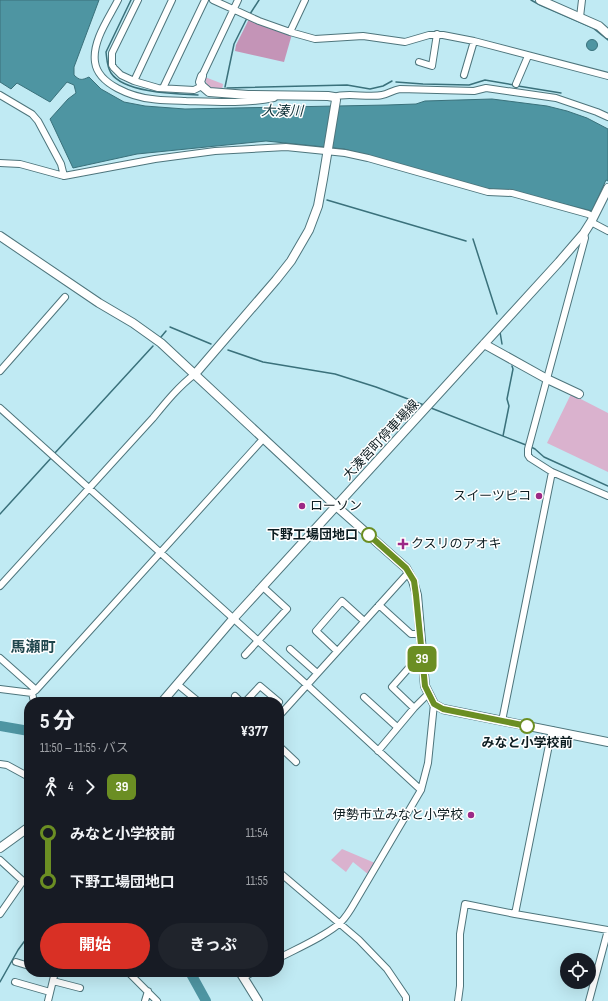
<!DOCTYPE html>
<html lang="ja">
<meta charset="utf-8">
<style>
:root{--surface:#171b24;--page:#20242c;--text:#f1f3f6;--muted:#9ea1a6;--accent:#d93025}
body{margin:0;font-family:"Sofia Sans Condensed","Noto Sans JP",sans-serif;background:var(--page);color:var(--text);height:100vh;display:flex;flex-direction:column;font-size:15px;white-space:nowrap}
*{box-sizing:border-box;margin:0}
p{font-size:13px;color:var(--muted)}
.icon{flex:none;width:22px;height:22px;fill:none;stroke:currentColor;stroke-width:2;stroke-linecap:round;stroke-linejoin:round}
.map{position:relative;flex:1;overflow:hidden}
.drawer{position:absolute;left:24px;top:697px;width:260px;height:280px;display:flex;flex-direction:column;background:var(--surface);border-radius:16px;box-shadow:0 4px 16px #0002}
.drawer>*{flex:none}
.badge{padding:0 8px;border-radius:6px;font-size:14px;line-height:26px}
.tools{position:absolute;left:560px;top:953px;display:grid;gap:8px}
.tools a{display:grid;place-items:center;width:36px;height:36px;border-radius:50%;background:var(--surface);box-shadow:0 4px 16px #0002;font-size:20px}
.map>.badge{position:absolute;translate:-50% -50%;box-shadow:0 0 0 2px #fff}
.legs{display:flex;align-items:center;gap:6px;height:44px;padding:0 16px;font-size:13px}
.legs p{margin-inline-start:auto}
.head{display:flex;align-items:center;justify-content:space-between;height:68px;padding:0 16px}
h1{font-size:22px;font-weight:700;line-height:30px}
.button{display:flex;gap:8px;margin-top:auto;padding:8px 16px}
.button a{flex:1;height:46px;border-radius:24px;background:var(--accent);color:#fff;font-size:16px;font-weight:700;line-height:46px;text-align:center}
.button a+a{background:var(--page);color:var(--text)}
ul{padding:0 16px;list-style:none}
li{display:flex;align-items:center;gap:14px;height:48px;font-size:15px}
li i{display:grid;place-items:center;width:6px;height:100%;margin:0 5px;background:currentColor}
li i::after{content:'';width:10px;height:10px;margin:-5px;border:3px solid;border-radius:50%;background:var(--surface)}
li p{margin-inline-start:auto}
li:first-child i{background:linear-gradient(#0000 50%,currentColor 0)}
li:last-child i{background:linear-gradient(currentColor 50%,#0000 0)}
.map>svg:first-child{display:block}
</style>
<div class="map">
<svg width="608" height="1001" viewBox="0 0 608 1001">
<rect width="100%" height="100%" fill="#c0eaf3"/>
<path fill="#dab2ce" d="M205 77 223 84 222 90 210 89 204 79Z
M571 394 608 413V472L547 443Z
M342 849 375 863 369 875 353 862 346 872 331 860Z"/>
<path fill="#c494b7" d="M249 19 292 34 284 62 235 51 236 45Z"/>
<path fill="#4e95a2" stroke="#3a717b" d="M0 0H99L74 67V75C80 81 82 80 89 77L101 89 124 102 145 106 185 109 387 105 416 104 425 101 492 99 547 106 567 111 587 118 608 129V181L606 180 592 211 511 191 488 189 344 149 266 141 137 154 73 168 50 119 68 99 76 93 74 85 67 82 50 102 17 83 11 89 0 82Z
M586.5 45a5.5 5.5 0 1 1 11 0a5.5 5.5 0 1 1-11 0Z"/>
<g fill="none" stroke-linecap="round" stroke-linejoin="round">
<path stroke="#3a717b" stroke-width="1.5" d="M131 0 106 52C107 60 107 67 111 73 124 93 177 94 198 95
M531 0 540 5 593 28 608 40
M250 14 259 0
M396 82 423 84 469 85 485 80 514 85
M518 86 561 93
M225 87 234 44 246 20 248 18
M227 88 347 85 370 89 383 86 392 81
M327 200 466 241
M473 239 497 314
M170 327 211 344
M500 332 502 344
M161 337 166 331
M228 350 263 362 335 374 376 387 424 405
M431 408 526 445
M503 436 509 406 507 399 513 369 512 366
M531 447 535 449 544 457 608 486
M54 454 153 346
M0 514 52 457
M0 982 18 950 29 935"/>
<path stroke="#4e95a2" stroke-width="10" d="M0 726 29 731
M190 972 206 1001"/>
<g stroke="#4e757c" stroke-width="8">
<path id="street" d="M118 0C109 18 92 41 95 62 98 85 133 97 152 99 163 101 175 100 186 101 215 102 246 104 274 98
M138 0 112 53V65L114 68 121 75 134 81 158 88 194 90 202 86
M213 0 259 21 290 32
M305 0 290 32 315 39 363 36 405 42 429 35H443L474 41 608 76
M580 17 582 0
M419 62 432 66 437 34
M464 75 474 41
M202 76 238 0
M134 81 172 0
M516 84 528 56
M163 88 205 0
M0 95 32 114 38 121 61 164 64 176 155 159 215 151 286 147 345 153 368 158 488 192 512 193 588 214 594 217
M334 97C346 92 368 98 382 95 388 94 393 90 400 89L474 91 486 88 556 98 597 112 608 117
M0 163 20 164 64 176
M591 222 608 231
M584 233 585 238 528 449V455L530 458 552 472 608 496
M0 371 65 297
M0 408 306 684 421 790
M0 586 153 418C166 402 179 386 195 374
M379 605 411 634H420
M290 649 317 673
M337 651 316 631 342 601 364 621
M245 655 287 609 263 587
M0 658 36 690
M177 684 199 702
M0 689 32 693 36 690 264 438
M32 693 34 702
M235 696 241 702
M364 697 397 727
M245 702 260 686 279 702
M414 708 392 687 414 662 423 660
M279 716 409 572
M502 721 552 472
M279 746 296 762
M378 751 414 708 428 694
M0 764 7 765 29 777
M0 860 23 881 0 914
M279 872 359 940 387 969 406 997V1001
M515 914 608 930 589 1001
M279 958C296 949 328 935 341 922 347 916 351 909 355 902L421 790 428 763 434 704
M16 962 29 966
M128 972 157 1001
M244 977 253 972
M53 981 80 988
M15 982 50 992
M48 1001 55 972
M145 1001 148 991
M458 1001 460 986V934L465 904 515 914 552 730"/>
</g>
<g stroke="#4e757c" stroke-width="10">
<path id="secondary" d="M540 0 599 26 608 34
M0 236 99 303 133 323 161 343 336 506 406 568 413 581 417 595 425 686 434 704 443 709 608 742
M484 344 547 379 579 394
M195 374 276 280 291 261 309 230 318 206 323 179 336 100 334 97 328 96 248 95 209 92 202 86 200 82 202 76
M162 702 233 619 559 262 584 233 591 222 608 188
M0 848 29 827
M240 972 258 1001"/>
</g>
<use href="#street" stroke="#fff" stroke-width="6"/>
<use href="#secondary" stroke="#fff" stroke-width="8"/>
</g>
<g fill="none" stroke-linecap="round" stroke-linejoin="round">
<g stroke="#fff" stroke-width="9">
<path id="line-1" d="M369 535 406 568 414 581 416 595 425 686 434 704 443 709 527 726"/>
</g>
<use href="#line-1" stroke="#6b8e23" stroke-width="6"/>
</g>
<g fill="#9c2986" stroke="#fff" stroke-width="1.5">
<circle cx="539" cy="496" r="4"/>
<circle cx="302" cy="506" r="4"/>
<path d="M401 538h4v4h4v4h-4v4h-4v-4h-4v-4h4z"/>
<circle cx="471" cy="815" r="4"/>
</g>
<g fill="#fff" stroke="#6b8e23" stroke-width="2">
<circle cx="369" cy="535" r="7"/>
<circle cx="527" cy="726" r="7"/>
</g>
<g text-anchor="middle" dominant-baseline="central" stroke-width="3" stroke-linejoin="round" paint-order="stroke">
<g font-size="13" fill="#0d1d21" stroke="#fff">
<text transform="translate(381 440) rotate(-47)">大湊宮町停車場線</text>
</g>
<g font-size="13" fill="#0d1d21" stroke="#fff" text-anchor="end">
<text x="531" y="496">スイーツピコ</text>
<text x="310" y="506" text-anchor="start">ローソン</text>
<text x="411" y="544" text-anchor="start">クスリのアオキ</text>
<text x="463" y="815">伊勢市立みなと小学校</text>
</g>
<g font-size="13" font-weight="bold" fill="#0d1d21" stroke="#fff" text-anchor="end">
<text x="358" y="535">下野工場団地口</text>
<text x="527" y="743" text-anchor="middle">みなと小学校前</text>
</g>
<g font-size="14" font-style="italic" fill="#0f3238" stroke="#fff">
<text transform="translate(282 111) rotate(1)">大湊川</text>
</g>
<g font-size="15" font-weight="bold" fill="#1f464d" stroke="#fff">
<text x="33" y="647">馬瀬町</text>
</g>
</g>
</svg>
<div class="tools">
<a><svg class="icon" aria-label="locate" viewBox="0 0 24 24"><circle cx="12" cy="12" r="6"/><path d="M12 2v4M12 18v4M2 12h4M18 12h4"/></svg></a>
</div>
<b class="badge" style="left:422px;top:659px;background:#6b8e23;color:#fff">39</b>
<section class="drawer">
<div class="head"><div><h1>5 分</h1><p>11:50 – 11:55 · バス</p></div><b>¥377</b></div>
<div class="legs"><svg class="icon" aria-label="walk" viewBox="0 0 24 24"><circle cx="13" cy="4" r="2"/><path d="M13 8l-2 6 4 7M11 14l-3 7M7 12l3-4h3l4 4"/></svg>4<svg class="icon" aria-label="forward" viewBox="0 0 24 24"><path d="M9 5l7 7-7 7"/></svg><b class="badge" style="background:#6b8e23;color:#fff">39</b></div>
<ul>
<li><i style="color:#6b8e23"></i><b>みなと小学校前</b><p>11:54</p></li>
<li><i style="color:#6b8e23"></i><b>下野工場団地口</b><p>11:55</p></li>
</ul>
<div class="button"><a>開始</a><a>きっぷ</a></div>
</section>
</div>
